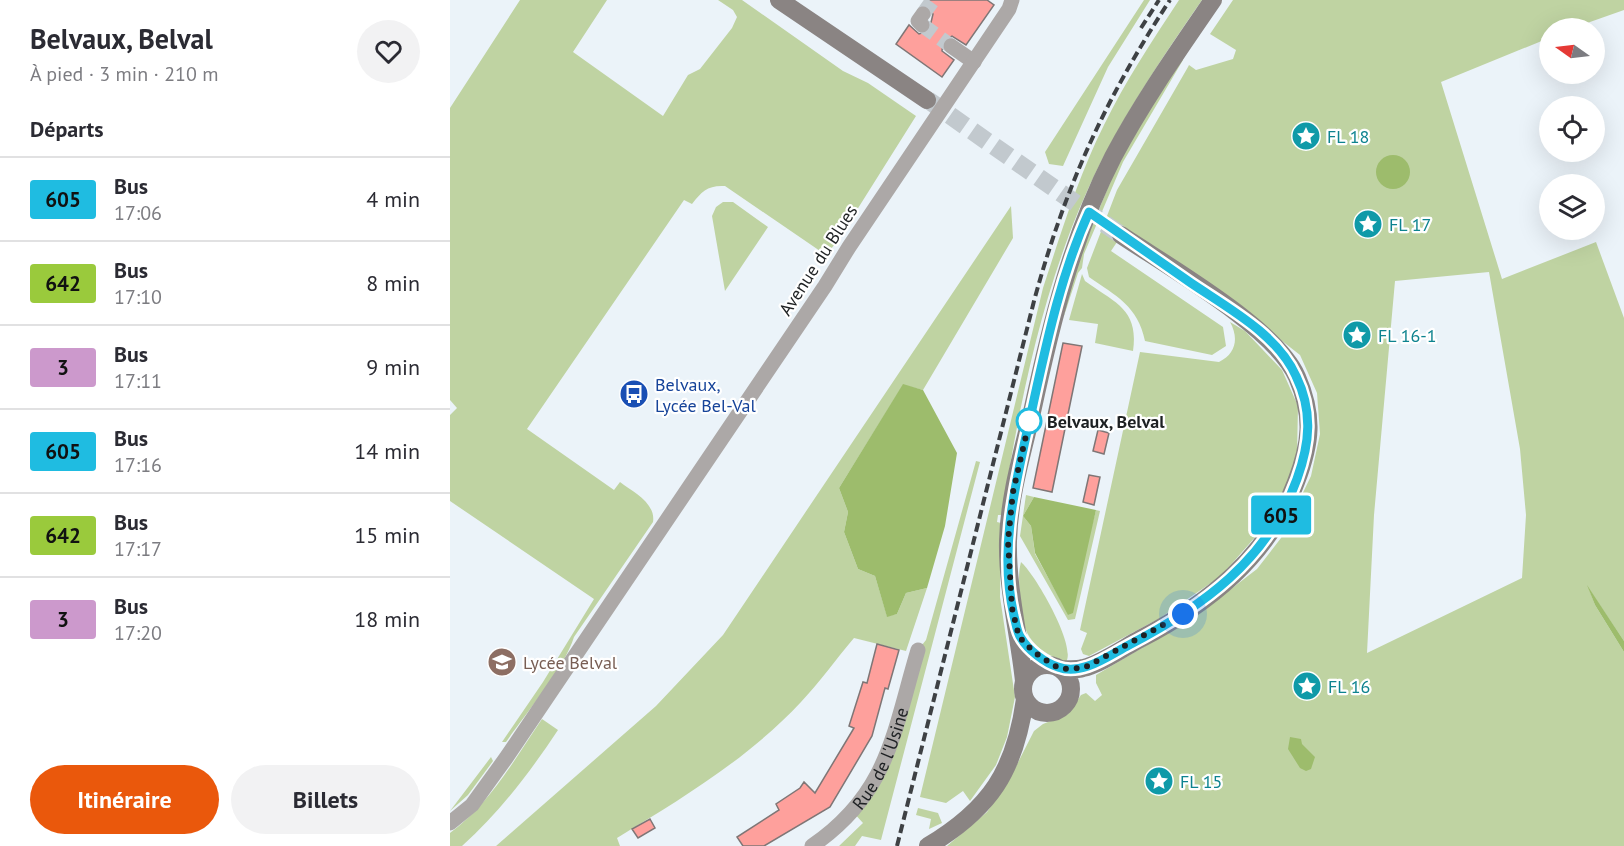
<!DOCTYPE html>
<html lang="fr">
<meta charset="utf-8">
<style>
:root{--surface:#fff;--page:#f2f2f3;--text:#2b2b33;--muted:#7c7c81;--line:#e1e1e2;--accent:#ea580c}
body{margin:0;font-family:"PT Sans",sans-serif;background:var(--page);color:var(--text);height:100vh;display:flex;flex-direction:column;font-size:22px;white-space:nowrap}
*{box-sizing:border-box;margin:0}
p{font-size:20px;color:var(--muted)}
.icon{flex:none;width:33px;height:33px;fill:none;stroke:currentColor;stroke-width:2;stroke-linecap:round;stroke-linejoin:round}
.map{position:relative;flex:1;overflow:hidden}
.panel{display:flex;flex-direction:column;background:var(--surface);width:450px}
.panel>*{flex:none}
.badge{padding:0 12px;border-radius:4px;font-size:21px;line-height:39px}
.needle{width:39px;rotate:284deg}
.controls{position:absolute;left:1089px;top:18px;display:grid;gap:12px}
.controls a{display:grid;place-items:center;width:66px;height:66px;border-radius:50%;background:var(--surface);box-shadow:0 6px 24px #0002;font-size:30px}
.you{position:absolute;width:30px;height:30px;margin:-15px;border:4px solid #fff;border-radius:50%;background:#1a73e8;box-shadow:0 0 0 9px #1a73e833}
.map>.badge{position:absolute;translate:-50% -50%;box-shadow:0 0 0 3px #fff}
h2{padding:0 30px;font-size:22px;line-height:54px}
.round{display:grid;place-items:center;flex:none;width:63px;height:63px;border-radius:32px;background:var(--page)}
.head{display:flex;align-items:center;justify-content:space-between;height:102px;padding:0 30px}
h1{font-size:28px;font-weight:700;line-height:45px}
.button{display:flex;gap:12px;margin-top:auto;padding:12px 30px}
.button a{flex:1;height:69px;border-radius:36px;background:var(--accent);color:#fff;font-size:24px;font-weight:700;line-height:69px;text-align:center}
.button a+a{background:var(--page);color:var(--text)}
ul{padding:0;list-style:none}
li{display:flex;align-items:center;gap:18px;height:84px;padding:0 30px;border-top:2px solid var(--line)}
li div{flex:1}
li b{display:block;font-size:22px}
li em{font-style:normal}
li .badge{min-width:66px;font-weight:700;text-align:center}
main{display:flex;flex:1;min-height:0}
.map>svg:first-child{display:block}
</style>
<main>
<section class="panel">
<div class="head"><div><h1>Belvaux, Belval</h1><p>À pied · 3 min · 210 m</p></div><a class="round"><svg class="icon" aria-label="heart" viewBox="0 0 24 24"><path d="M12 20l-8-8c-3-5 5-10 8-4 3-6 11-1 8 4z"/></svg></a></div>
<h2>Départs</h2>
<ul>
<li><span class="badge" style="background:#1fbce1;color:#111">605</span><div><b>Bus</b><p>17:06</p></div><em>4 min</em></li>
<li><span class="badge" style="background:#9aca3c;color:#111">642</span><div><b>Bus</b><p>17:10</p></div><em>8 min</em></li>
<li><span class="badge" style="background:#c9c;color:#111">3</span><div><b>Bus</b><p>17:11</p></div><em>9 min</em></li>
<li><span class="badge" style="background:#1fbce1;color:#111">605</span><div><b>Bus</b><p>17:16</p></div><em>14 min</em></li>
<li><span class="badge" style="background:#9aca3c;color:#111">642</span><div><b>Bus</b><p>17:17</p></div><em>15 min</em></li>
<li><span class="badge" style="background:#c9c;color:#111">3</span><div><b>Bus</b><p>17:20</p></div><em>18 min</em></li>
</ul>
<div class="button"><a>Itinéraire</a><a>Billets</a></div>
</section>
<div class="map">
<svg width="1174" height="846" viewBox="0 0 1174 846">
<rect width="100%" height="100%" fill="#ebf3f9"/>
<path fill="#bfd3a2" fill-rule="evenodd" d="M70 0H157L123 52 213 116 238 75 250 69 282 28 287 17 283 10 268 0H292L393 71 418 83 466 116 388 240 381 249 373 253 275 186C258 185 252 191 242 204L234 200 77 429 164 490 170 482C183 492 206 503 203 522L124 637C114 669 76 713 56 742H52L93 682 144 599 0 501V415L7 408 0 400V108Z
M694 0H700L658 67 613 166 599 164 595 152Z
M729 0H752C716 52 680 105 651 162 596 270 570 397 552 515H548L547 522 551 523 550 597 565 697 557 737 546 765 520 801 513 791 496 803 470 797 593 288C611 233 628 177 654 125 675 82 702 41 729 0Z
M783 0H1174V10L1123 28H1100L1099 38 991 82 1052 279 1146 242 1174 318V641L1139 589 1145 605 1174 652V846H497L537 812 558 782 584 731 593 724 618 714 631 695 636 693 645 701 652 695 646 683V675L746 616 807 569 831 538 861 476 870 434 867 393 850 355 790 308 675 230 661 251 773 327 776 346 762 355 695 341C688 306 666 296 639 277L637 268 667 190 738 67 739 65 746 70 783 59 786 50 760 34ZM1039 272 1070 449 1076 515 1072 578 917 653 924 515 945 281Z
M730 58 733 60 673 162 634 254 632 268 628 273 613 319 625 267 669 161Z
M273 202H283L318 227 275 291 262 216 266 207Z
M561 206 563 238 473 390 453 385 389 488 398 512 394 532 408 569 425 576 437 616 447 614 456 593 477 588 456 651 404 638C386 659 370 682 351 702 299 758 231 799 167 838L170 846H46L206 706 273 635Z
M632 274 635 281C665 303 689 309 683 351L645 343 648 324 619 320Z
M780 322 795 331 832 370 848 406 847 454 837 487 814 527 771 576 710 618 639 656 633 654 631 649 637 633 630 630 690 352 769 362C786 354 789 338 780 322Z
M526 461 530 462 431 840 412 836 405 846H389L413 823 403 812 416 796 468 650 476 640Z
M576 495 584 497 573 516 581 526 585 554 619 615 646 510 650 511 625 619 618 620 570 536Z
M571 562C585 574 627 646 616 662 580 649 571 632 570 595 569 584 568 573 571 562Z
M92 719 108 730C80 772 50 812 12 846H0V833C40 804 64 760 92 719Z
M41 757 43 761 18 795 0 811Z
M468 808 488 813 492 823 479 829 481 819 466 815Z"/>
<path fill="#9dbc6c" d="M926 172a17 17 0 1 1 34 0a17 17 0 1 1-34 0Z
M453 384 473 390 507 453 495 526 477 588 456 593 447 614 437 617 425 576 408 569 394 532 398 512 389 488Z
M584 497 646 510 623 613 618 615 585 553 581 526 573 516Z
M1137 585 1174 641V652L1145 605Z
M840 737 851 739 852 744 865 757 861 769 856 771 850 768 838 749Z"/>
<path fill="#fea09c" stroke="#7f7676" stroke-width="1.5" d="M476 0H537L544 5 516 45 502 36 493 41 492 51 504 60 492 77 446 44 459 25 469 34 479 31 483 14 479 6 473 4Z
M613 343 632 346 602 492 583 488Z
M648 430 659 433 654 454 643 451Z
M639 475 650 477 644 505 633 502Z
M427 644 449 650 438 689 435 688 422 736 380 807 314 846H293L287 837 329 810 326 804 350 788 354 782 365 793 404 728 399 726 413 682 417 683Z
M200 819 205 828 188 838 182 829Z"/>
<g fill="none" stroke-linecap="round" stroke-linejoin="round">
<path stroke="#c2c9ce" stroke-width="15" stroke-dasharray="15 8" stroke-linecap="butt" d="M473 14 483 0
M472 25 501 46"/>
<path stroke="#c2c9ce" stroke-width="18" stroke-dasharray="18 9" stroke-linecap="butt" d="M478 100 671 235"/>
<g stroke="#aca8a7" stroke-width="15">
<path d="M472 25 468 21 473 14"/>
<path d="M501 46 524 62"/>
<path d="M0 823 22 805 56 758 375 286 399 247 559 9 562 0"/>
<path id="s1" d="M362 846C439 793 443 733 468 650"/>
</g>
<path stroke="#8a8483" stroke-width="18" d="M329 0 477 100
M573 689a24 24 0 1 1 48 0a24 24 0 1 1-48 0Z
M611 669C618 669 626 670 633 668 649 665 675 647 690 639 758 604 819 556 846 482 861 443 864 416 847 377 826 328 717 266 671 235
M574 681C569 634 557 588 558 541 559 497 572 454 582 412 601 324 622 237 663 157 692 102 728 51 763 0
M478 846C540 809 565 771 575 699"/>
<path stroke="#3e4144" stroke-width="4" stroke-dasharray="9 4.5" stroke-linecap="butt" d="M691 28 709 0
M447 846 584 301C615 187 655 99 720 0"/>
</g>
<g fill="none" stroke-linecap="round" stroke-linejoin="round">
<g stroke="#fff" stroke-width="14">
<path id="line" d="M639 212C673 236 707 259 741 283 778 308 827 334 846 376 863 411 860 443 847 479 818 560 752 607 679 645 658 656 632 676 608 667 595 663 578 650 571 638 567 633 566 623 564 616 547 543 569 471 584 400 598 336 612 272 639 212Z"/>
</g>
<use href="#line" stroke="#1fbce1" stroke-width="9"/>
<path stroke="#1e2123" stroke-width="6" stroke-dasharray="0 10.8" d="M579 421 581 414 563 492 558 541 562 608 569 637 584 652 603 665 611 669 634 668 733 614"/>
</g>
<defs>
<g id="sight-disc" transform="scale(1.5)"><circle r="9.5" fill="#0f9aa8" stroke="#fff"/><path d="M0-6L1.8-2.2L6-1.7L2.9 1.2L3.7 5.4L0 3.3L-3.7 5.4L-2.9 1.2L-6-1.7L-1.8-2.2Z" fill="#fff"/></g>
<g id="bus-disc" transform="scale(1.5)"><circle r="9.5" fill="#1a4fb4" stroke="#fff"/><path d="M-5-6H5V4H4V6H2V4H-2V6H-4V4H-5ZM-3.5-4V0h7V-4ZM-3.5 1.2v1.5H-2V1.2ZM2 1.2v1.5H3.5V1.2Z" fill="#fff"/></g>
<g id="school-disc" transform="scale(1.5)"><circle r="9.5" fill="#8d6e63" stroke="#fff"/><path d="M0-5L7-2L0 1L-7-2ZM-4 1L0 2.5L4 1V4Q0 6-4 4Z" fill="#fff"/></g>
</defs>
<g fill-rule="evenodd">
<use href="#sight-disc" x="856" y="136"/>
<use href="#sight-disc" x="918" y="224"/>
<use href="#sight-disc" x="907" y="335"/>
<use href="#bus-disc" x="184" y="394"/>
<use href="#school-disc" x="52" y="662"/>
<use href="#sight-disc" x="857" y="686"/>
<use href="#sight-disc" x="709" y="781"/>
</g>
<circle fill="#fff" stroke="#1fbce1" stroke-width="3" cx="579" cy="421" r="12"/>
<g text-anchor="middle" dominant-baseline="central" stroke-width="4.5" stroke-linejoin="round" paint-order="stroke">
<g font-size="18" fill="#0d838f" stroke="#fff" text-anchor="start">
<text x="877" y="136">FL 18</text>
<text x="939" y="224">FL 17</text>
<text x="928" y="335">FL 16-1</text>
<text x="878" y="686">FL 16</text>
<text x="730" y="781">FL 15</text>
</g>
<g font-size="18" fill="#1e2123" stroke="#fff">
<text transform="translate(368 260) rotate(-57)">Avenue du Blues</text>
<text stroke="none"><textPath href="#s1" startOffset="114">Rue de l'Usine</textPath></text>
</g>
<g font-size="18" fill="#164399" stroke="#fff" text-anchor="start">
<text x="205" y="384">Belvaux,<tspan x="205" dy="21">Lycée Bel-Val</tspan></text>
</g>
<g font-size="18" font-weight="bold" fill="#1e2123" stroke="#fff" text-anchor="start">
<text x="597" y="421">Belvaux, Belval</text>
</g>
<g font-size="18" fill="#785e54" stroke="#fff" text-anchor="start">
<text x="73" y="662">Lycée Belval</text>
</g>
</g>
</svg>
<div class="controls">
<a><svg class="needle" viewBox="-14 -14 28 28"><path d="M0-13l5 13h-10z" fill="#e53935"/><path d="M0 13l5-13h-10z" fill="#7c7c81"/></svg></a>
<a><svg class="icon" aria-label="locate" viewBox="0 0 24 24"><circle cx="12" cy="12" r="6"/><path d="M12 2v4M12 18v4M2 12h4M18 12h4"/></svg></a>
<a><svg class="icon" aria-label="layers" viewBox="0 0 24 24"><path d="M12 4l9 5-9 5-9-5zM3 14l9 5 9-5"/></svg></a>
</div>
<div class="you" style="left:733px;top:614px"></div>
<b class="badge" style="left:831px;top:515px;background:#1fbce1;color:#111">605</b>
</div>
</main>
